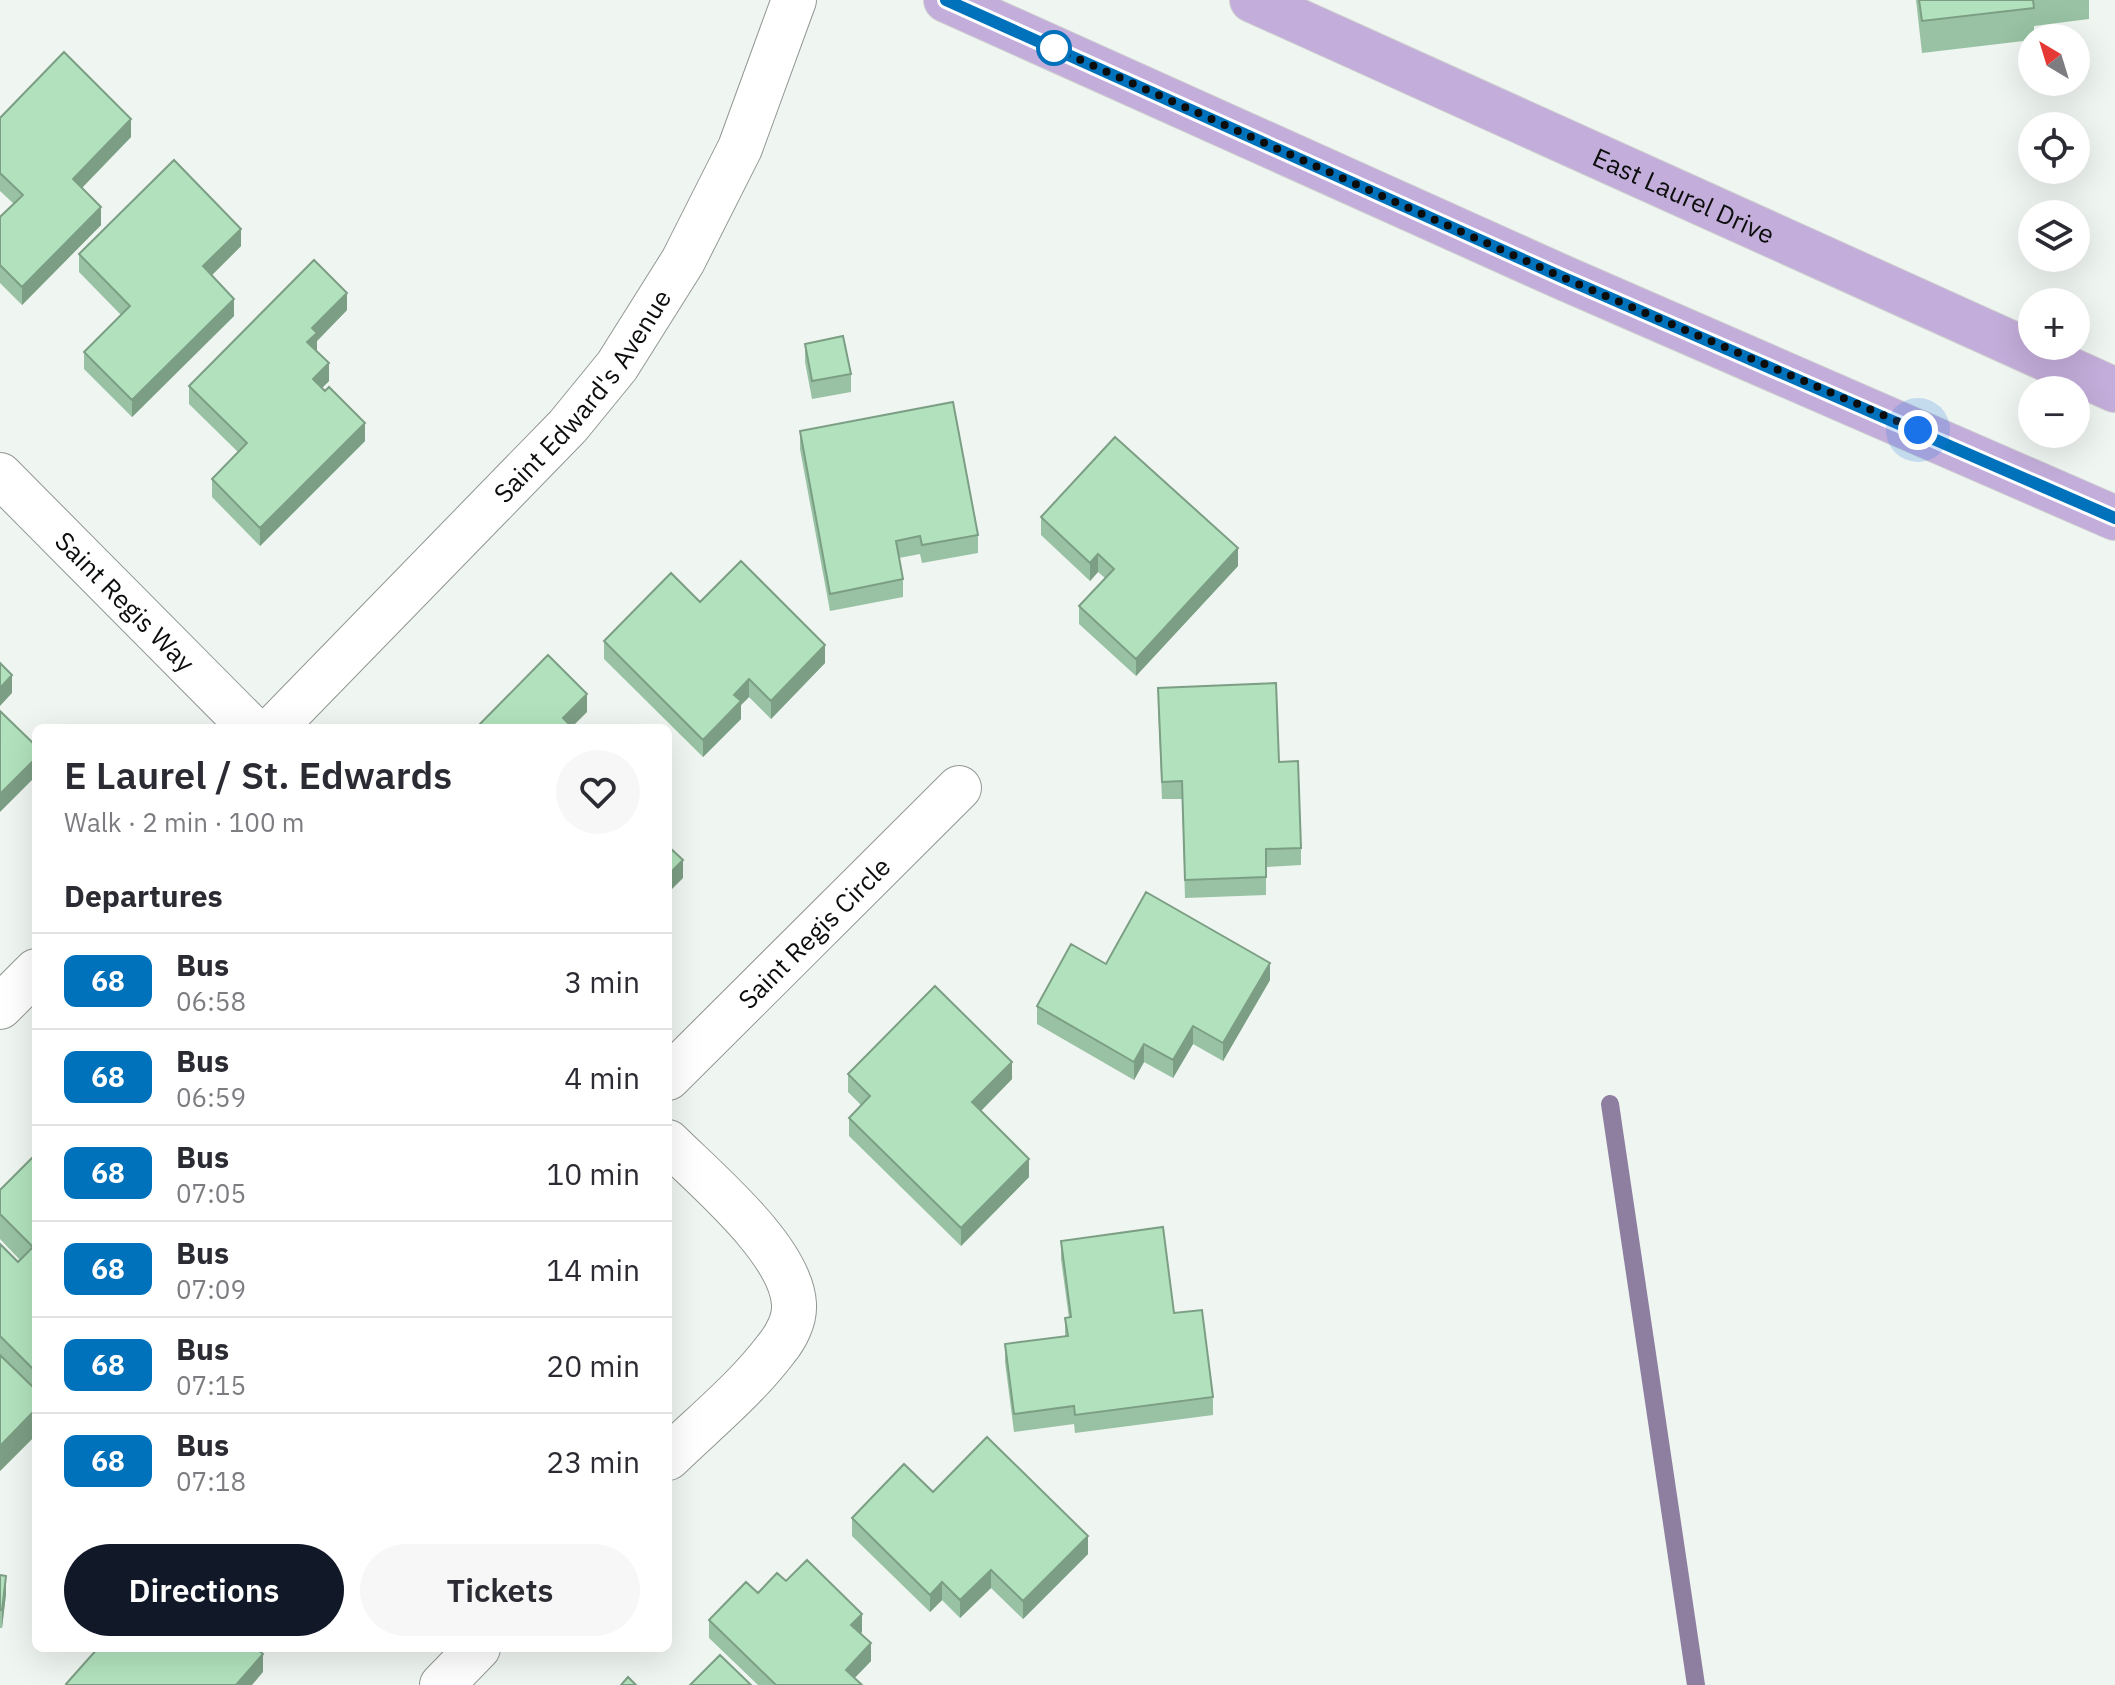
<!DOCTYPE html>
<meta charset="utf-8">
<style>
:root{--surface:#fff;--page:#f7f7f7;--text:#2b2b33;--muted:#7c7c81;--line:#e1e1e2;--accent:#111827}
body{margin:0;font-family:"IBM Plex Sans",sans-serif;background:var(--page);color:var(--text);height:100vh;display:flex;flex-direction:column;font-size:30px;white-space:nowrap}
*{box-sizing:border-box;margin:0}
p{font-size:26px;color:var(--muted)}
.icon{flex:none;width:44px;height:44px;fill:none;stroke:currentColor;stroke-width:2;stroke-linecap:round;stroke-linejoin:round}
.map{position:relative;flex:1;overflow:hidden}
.details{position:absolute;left:32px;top:724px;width:640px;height:928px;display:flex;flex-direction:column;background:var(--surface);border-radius:12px;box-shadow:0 8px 32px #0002}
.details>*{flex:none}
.badge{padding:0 16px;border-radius:12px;font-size:28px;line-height:52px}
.needle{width:52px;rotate:322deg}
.buttons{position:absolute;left:2018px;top:24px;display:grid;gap:16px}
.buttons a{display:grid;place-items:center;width:72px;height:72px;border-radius:50%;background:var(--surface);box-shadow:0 8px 32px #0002;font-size:40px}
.you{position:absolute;width:40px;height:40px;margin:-20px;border:6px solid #fff;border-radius:50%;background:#1a73e8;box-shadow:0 0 0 12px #1a73e833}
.map>.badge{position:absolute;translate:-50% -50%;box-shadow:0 0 0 4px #fff}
h2{padding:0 32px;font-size:30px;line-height:72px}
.round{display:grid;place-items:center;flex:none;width:84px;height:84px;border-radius:42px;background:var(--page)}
.summary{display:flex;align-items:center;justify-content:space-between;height:136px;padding:0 32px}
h1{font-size:38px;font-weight:600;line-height:60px}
.primary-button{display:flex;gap:16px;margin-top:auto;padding:16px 32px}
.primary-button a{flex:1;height:92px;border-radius:48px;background:var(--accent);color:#fff;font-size:32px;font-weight:600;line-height:92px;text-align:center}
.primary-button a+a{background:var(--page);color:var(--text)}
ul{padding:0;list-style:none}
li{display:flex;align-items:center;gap:24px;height:96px;padding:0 32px;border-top:2px solid var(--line)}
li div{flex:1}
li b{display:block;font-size:30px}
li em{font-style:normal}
li .badge{min-width:88px;font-weight:700;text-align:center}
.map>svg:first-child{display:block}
</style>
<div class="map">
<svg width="2115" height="1685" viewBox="0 0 2115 1685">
<rect width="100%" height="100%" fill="#eff5f0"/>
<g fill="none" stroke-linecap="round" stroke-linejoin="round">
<path stroke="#8e7fa1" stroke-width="18" d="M1610 1104 1696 1685"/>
<g stroke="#919792" stroke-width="46">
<g id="minor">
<path id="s1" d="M0 475 251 728"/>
<path id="s2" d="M274 728 568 426 617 366 683 261 740 148 794 0"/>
<path d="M0 1007 36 971"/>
<path id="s3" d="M668 1078 959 788"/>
<path d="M668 1142C705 1179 791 1250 794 1304 795 1320 786 1337 776 1349 746 1389 704 1423 668 1458"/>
<path d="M442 1685 478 1648"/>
</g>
</g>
<g stroke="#cecfcf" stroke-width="46">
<g id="major">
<path d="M946 0 1564 278 2115 518"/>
<path id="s4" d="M1252 0 2115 390"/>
</g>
</g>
<use href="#minor" stroke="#fff" stroke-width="44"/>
<use href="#major" stroke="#c3adda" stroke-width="44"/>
</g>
<path fill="#98c2a3" d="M1916 0H2089V19L2034 26V38H2032V40L1922 53Z
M0 118 131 137 82 188 101 225 22 305 0 283V217L14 204 0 191Z
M241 246 212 275 234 316 132 417 84 369V352L121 315 79 272V254Z
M347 310 317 341 316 351 329 381 322 388 365 441 260 546 212 497V479L238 452 189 404V386Z
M805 344 851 374V392L812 399 805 362Z
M800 431 978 535V553L922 563 920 554 899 558 903 579V597L830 611 800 449Z
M1041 517 1238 566 1136 676 1079 624V606L1105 578 1098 572 1090 581 1041 535Z
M700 602 825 663 771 719 749 697 741 705V719L703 757 604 659V641Z
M1158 706 1279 762 1301 848V865L1266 867V895L1185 898 1182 799H1162Z
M1106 964 1270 980 1223 1061 1193 1044 1173 1078 1144 1062 1134 1080 1037 1024V1006Z
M848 1074 1012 1079 981 1111 1029 1177 961 1246 849 1136V1118L861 1105 848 1092Z
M36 1156V1435L0 1471V1244L18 1262 20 1260 0 1239V1190Z
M1061 1241 1174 1313 1213 1397V1415L1075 1433 1074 1424 1014 1432 1005 1362V1344L1065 1336V1318H1069L1061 1259Z
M933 1492 1088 1554 1023 1619 991 1588 960 1618 942 1600 930 1612 852 1536V1518Z
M0 1575 6 1594 2 1628H0Z
M786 1581 862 1632 860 1634 871 1661 854 1678 862 1685H758L709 1638V1620L758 1593Z"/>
<path fill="#7c9e84" d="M131 119V137L73 197V179Z
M101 207V225L22 305V287Z
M241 229V246L203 284V266Z
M347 293V310L317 341V351L307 342 312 328Z
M234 299V316L132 417V400Z
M329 363V381L313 397V379Z
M365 423V441L260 546V528Z
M1238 548V566L1136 676V659Z
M1098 554V572L1090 581V563Z
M825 645V663L771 719V701Z
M12 675V693L0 706V688Z
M749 679V697L741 705V719L703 757V740L734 695Z
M587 694V712L571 728 563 718Z
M36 758V776L0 812V794Z
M683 860V878L668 893V875Z
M1270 963V980L1223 1061V1043Z
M1193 1026V1044L1173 1078V1060Z
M1144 1044V1062L1134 1080V1062Z
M1012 1062V1079L972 1120V1102Z
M1029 1159V1177L961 1246V1228Z
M36 1409V1435L0 1471V1446Z
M1088 1536V1554L1023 1619V1601Z
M991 1570V1588L960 1618V1600Z
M6 1576V1594L2 1628V1610Z
M942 1582V1600L930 1612V1595Z
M862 1614V1632L851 1643V1625Z
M871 1643V1661L848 1685 846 1670Z
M263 1654V1672L252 1685H236Z"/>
<path fill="#b1e2bd" stroke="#7c9e84" stroke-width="2" d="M1919 0H2033L2034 8 1922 21Z
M64 52 131 119 73 179 101 207 22 287 0 265V217L23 195 0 173V118Z
M174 160 241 229 203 266 234 299 132 400 84 352 130 306 79 254Z
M314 260 347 293 312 328 317 333 307 342 329 363 313 379 325 391 329 387 365 423 260 528 212 479 247 443 189 386Z
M843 336 851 374 812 381 805 344Z
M953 402 978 535 922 545 920 536 896 541 903 579 830 594 800 431Z
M1115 437 1238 548 1136 659 1079 606 1114 569 1098 554 1090 563 1041 517Z
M741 561 825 645 771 701 749 679 734 695 741 701 703 740 604 641 671 573 700 602Z
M548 655 587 694 563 718 573 728H476Z
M0 663 12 675 0 688Z
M1276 683 1279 762 1298 761 1301 848 1266 849V877L1185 880 1182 781 1162 782 1158 688Z
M0 711 36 746V758L0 794Z
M668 846 683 860 668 875Z
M1146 892 1270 963 1223 1043 1193 1026 1173 1060 1144 1044 1134 1062 1037 1006 1071 944 1106 964Z
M935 986 1012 1062 972 1102 1029 1159 961 1228 849 1118 870 1096 848 1074Z
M35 1155 36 1156V1372L0 1336V1244L18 1262 33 1247 0 1214V1190Z
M1163 1227 1174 1313 1202 1310 1213 1397 1075 1415 1074 1406 1014 1414 1005 1344 1068 1336 1065 1318 1071 1317 1061 1241Z
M0 1355 36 1390V1409L0 1446Z
M987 1437 1088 1536 1023 1601 991 1570 960 1600 942 1582 930 1595 852 1518 904 1464 933 1492Z
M807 1560 862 1614 851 1625 871 1643 846 1670 862 1685H776L709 1620 746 1582 758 1593 777 1573 786 1581Z
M0 1575 6 1576 2 1610H0Z
M98 1648H256L263 1654 236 1685H67L66 1684Z
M720 1655 751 1685H690Z
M628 1677 636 1685H621Z"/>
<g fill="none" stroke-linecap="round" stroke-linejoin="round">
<g stroke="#fff" stroke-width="18">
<path id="line" d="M946 0 1564 278 2115 518"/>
</g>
<use href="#line" stroke="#0072bc" stroke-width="12"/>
<path stroke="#0c0e0d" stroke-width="8" stroke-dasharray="0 14.4" d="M1054 48 1564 278 1918 430"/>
</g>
<circle fill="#fff" stroke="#0072bc" stroke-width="4" cx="1054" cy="48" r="16"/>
<g text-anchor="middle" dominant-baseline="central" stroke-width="6" stroke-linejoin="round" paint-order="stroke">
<g font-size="26" fill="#0c0e0d" stroke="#fff">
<text stroke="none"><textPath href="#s4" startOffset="474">East Laurel Drive</textPath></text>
<text stroke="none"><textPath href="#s2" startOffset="454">Saint Edward's Avenue</textPath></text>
<text stroke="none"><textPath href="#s1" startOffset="178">Saint Regis Way</textPath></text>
<text stroke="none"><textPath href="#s3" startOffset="206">Saint Regis Circle</textPath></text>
</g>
</g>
</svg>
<div class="buttons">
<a><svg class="needle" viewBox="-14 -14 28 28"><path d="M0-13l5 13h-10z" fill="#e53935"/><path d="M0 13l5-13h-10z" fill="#7c7c81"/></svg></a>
<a><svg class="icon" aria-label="locate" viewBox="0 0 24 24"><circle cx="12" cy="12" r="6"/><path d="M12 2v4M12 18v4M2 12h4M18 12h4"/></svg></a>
<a><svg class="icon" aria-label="layers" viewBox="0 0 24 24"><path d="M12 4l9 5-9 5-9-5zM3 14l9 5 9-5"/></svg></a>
<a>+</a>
<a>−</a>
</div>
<div class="you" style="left:1918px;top:430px"></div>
<section class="details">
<div class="summary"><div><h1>E Laurel / St. Edwards</h1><p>Walk · 2 min · 100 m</p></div><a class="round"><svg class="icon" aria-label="heart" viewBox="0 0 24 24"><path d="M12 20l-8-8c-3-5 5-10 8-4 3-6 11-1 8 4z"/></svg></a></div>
<h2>Departures</h2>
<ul>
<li><span class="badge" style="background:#0072bc;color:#fff">68</span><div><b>Bus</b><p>06:58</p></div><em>3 min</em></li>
<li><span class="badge" style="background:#0072bc;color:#fff">68</span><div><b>Bus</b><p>06:59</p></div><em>4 min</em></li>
<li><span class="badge" style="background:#0072bc;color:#fff">68</span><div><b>Bus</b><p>07:05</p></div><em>10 min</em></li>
<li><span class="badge" style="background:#0072bc;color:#fff">68</span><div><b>Bus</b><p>07:09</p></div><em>14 min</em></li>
<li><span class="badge" style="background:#0072bc;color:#fff">68</span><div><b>Bus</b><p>07:15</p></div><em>20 min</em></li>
<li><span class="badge" style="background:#0072bc;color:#fff">68</span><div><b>Bus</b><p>07:18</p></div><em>23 min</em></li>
</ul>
<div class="primary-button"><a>Directions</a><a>Tickets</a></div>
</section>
</div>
